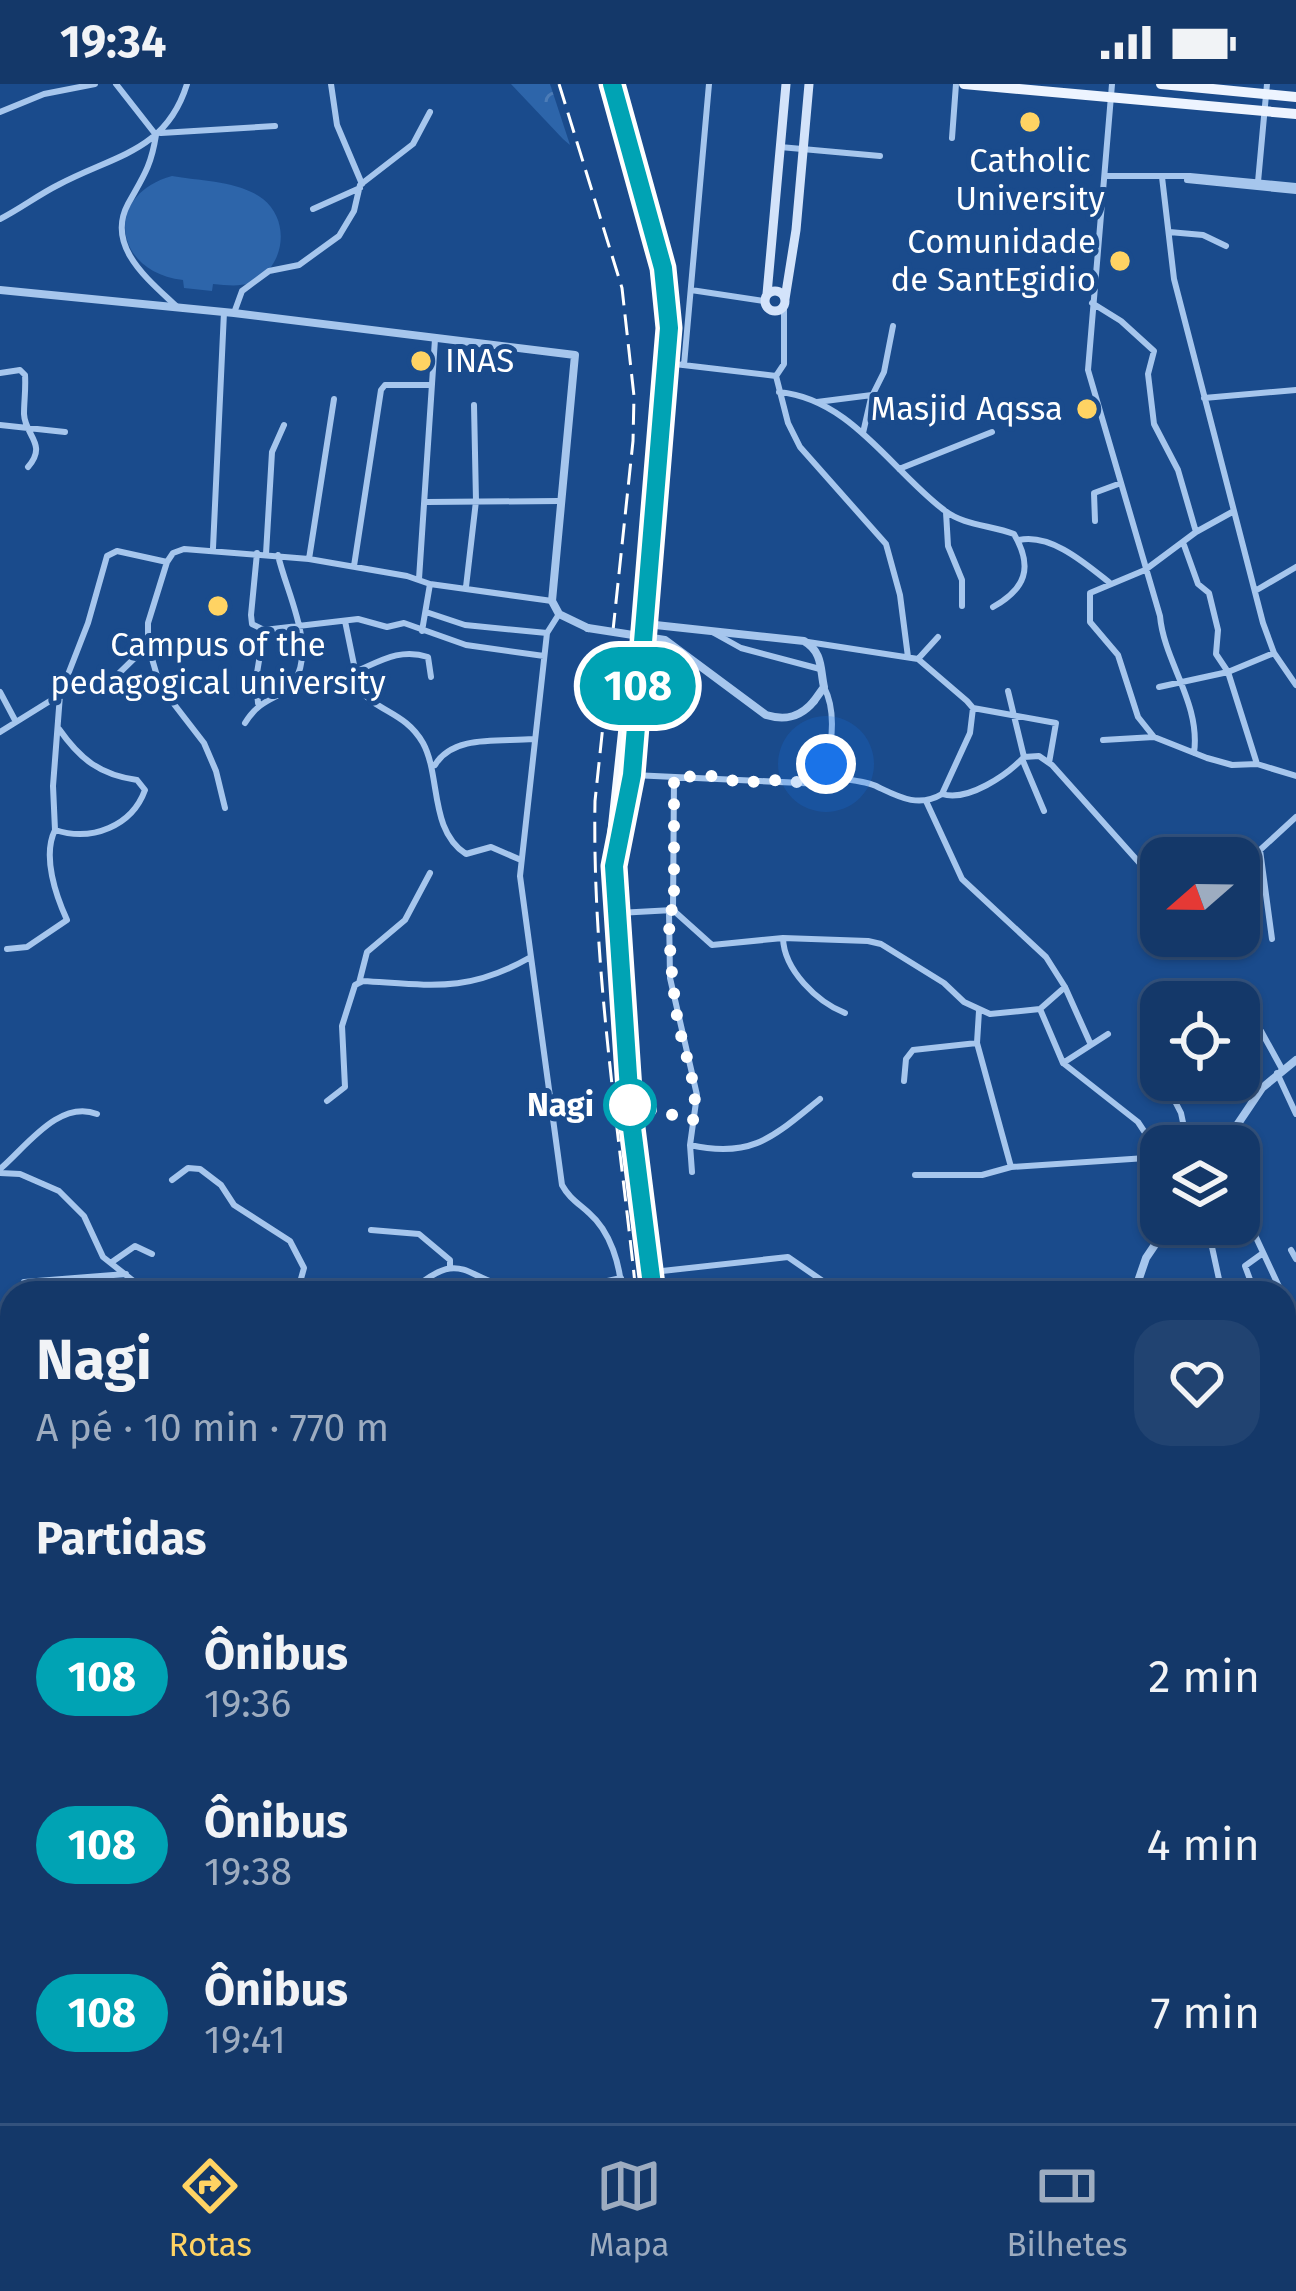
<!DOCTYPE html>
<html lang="pt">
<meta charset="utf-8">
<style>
:root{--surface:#143869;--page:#214371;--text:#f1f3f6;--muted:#9dacc0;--line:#33527d;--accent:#ffd363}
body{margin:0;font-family:"Fira Sans",sans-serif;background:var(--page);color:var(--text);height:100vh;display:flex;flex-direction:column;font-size:45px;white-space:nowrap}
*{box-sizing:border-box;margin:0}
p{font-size:39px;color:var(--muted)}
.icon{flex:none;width:66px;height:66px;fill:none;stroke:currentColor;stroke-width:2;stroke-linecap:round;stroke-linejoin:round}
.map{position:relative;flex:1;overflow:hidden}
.details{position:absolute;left:0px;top:1197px;width:1296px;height:843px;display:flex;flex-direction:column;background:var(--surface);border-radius:36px 36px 0 0;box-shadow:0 3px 9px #0004,0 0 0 3px var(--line)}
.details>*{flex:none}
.badge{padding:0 24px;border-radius:39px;font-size:42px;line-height:78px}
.needle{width:78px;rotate:250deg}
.controls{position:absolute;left:1140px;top:753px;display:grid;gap:24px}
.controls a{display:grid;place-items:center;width:120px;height:120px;border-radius:24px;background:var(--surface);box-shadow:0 3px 9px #0004,0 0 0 3px var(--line);font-size:60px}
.you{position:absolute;width:60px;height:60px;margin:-30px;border:9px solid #fff;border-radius:50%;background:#1a73e8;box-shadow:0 0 0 18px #1a73e833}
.map>.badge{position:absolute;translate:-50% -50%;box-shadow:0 0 0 6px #fff}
h2{padding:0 36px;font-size:45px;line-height:108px}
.round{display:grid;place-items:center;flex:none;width:126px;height:126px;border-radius:36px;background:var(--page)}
.summary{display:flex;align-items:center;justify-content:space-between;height:204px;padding:0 36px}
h1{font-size:57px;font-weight:700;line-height:90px}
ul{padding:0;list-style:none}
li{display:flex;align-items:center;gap:36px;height:168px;padding:0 36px}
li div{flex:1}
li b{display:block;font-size:45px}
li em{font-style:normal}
li .badge{min-width:132px;font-weight:700;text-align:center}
.status{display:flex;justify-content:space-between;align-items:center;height:84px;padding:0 60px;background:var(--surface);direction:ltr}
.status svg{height:33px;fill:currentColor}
.dock{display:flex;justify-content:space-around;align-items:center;height:168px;border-top:3px solid var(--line);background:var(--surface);font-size:33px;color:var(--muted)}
.dock a{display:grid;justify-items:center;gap:6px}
.dock .selected{color:var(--accent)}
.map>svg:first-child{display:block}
</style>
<div class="status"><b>19:34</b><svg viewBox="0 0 49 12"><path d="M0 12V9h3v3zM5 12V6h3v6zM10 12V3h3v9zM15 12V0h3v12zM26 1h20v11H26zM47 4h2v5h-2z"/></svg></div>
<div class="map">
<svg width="1296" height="2039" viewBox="0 0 1296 2039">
<defs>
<pattern id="forest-crowns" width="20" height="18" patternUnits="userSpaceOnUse" patternTransform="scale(3)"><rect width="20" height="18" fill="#2d65aa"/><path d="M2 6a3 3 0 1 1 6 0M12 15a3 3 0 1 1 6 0" fill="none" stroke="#4c7cb7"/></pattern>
</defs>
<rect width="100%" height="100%" fill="#1a4b8c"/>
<path fill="#2d65aa" d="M172 92C200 97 240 97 263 115 292 138 284 186 250 199 238 203 226 201 213 200L212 207 184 204 183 196C113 188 103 111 172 92Z"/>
<path fill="url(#forest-crowns)" d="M511 0H550L570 61 563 55Z"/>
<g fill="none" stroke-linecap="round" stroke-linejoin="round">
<path stroke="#a6c6ed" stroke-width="6" d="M116 0 156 51C151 83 143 93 128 120 105 163 150 197 177 223
M331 0 337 41 362 100
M1112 0 1088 286 1160 532C1164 578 1201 619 1194 669
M0 28 44 10 95 0
M161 49 275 42
M952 54 956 0
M780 63 880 72
M1105 92H1190L1296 102
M1162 93 1174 195 1263 539 1274 569 1296 601
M1187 96 1296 107
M1258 98 1267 0
M313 125 360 104
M0 135C20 125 38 111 58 101 114 71 166 68 187 0
M1169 148 1203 151 1226 162
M691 206 764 217
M1092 219 1121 237 1154 267 1148 290 1154 340 1178 386 1196 448
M234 229 242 207 269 187 299 181 339 152 354 127 360 101 413 60 430 28
M666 279 776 292 784 280V223
M684 281 709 0
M0 289 20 286 25 291C26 304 24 317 24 330 25 352 48 360 28 383
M776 292 788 339 800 363 886 460 900 511 908 573
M779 308C851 315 891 386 944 426 964 442 991 441 1014 450 1034 484 1025 505 993 523
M1204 314 1296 306
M817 318 872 311
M0 341 65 348
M863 349 871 314 884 288 893 242
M899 385 992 348
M427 418 559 417
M946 428 948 462 962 496V522
M1095 437 1094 409 1121 399
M1019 456C1051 449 1086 480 1110 499
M1184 461 1198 500 1209 509 1218 546 1216 570 1228 588 1257 680
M213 464 224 228
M257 469 251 531 252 540 264 546 358 535 387 543 404 539 466 561 544 572
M266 470 272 368 284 341
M309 475 334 315
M354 482 381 306 385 301H431
M419 495 435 255
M466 503 476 417 474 321
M1255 507 1296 483
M426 528 465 541 547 549
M559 530 547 549 520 792 562 1101C569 1114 578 1119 589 1129 611 1148 620 1181 622 1209
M345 537 359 605C379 629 405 628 423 659 441 692 429 746 466 770L491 763 521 776
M422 547 430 500
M714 549 741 564 820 585
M148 561 160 602 204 659 216 687 225 724
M918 575 938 553
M357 587C382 576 401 564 428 573L431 593
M824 603C837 628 832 660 825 686L830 693
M1159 603 1228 588 1274 569
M1008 607 1024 673 1039 672 1052 681 1144 784
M0 608 16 638
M258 619 256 595 264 546
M973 624 1056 639 1049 679
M245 639C262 611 282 616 294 598 317 563 286 508 278 471
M0 648 66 607 109 599 148 561V539L167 478 173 469 184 465 309 475 407 492 430 500 552 517
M1154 653 1138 633 1118 571 1090 538V509L1145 486 1196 448 1234 427
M1103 656 1154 653 1207 674 1232 681 1257 680 1296 692
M1023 677 1044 727
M435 681C453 650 502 658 533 655
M633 691C698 694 759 697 822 700L830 693C844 696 865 696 878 703 899 713 919 724 942 710L970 649 973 624 967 617 918 575 808 558
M942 710C968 718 1007 691 1024 673
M926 717 962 795 1046 873 1065 903 1091 961
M55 746C92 758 132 742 145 706L137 696C100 691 80 675 59 645
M673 826 674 693
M669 827 670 894 697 1011 690 1061 692 1088
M618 829 673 826 712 861 783 854 868 857 881 860 944 899 964 918 990 930 1040 925 1065 903
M783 854C784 886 817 918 845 929
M1272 855 1260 766 1296 733
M7 865 27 863 67 836C56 812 42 772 55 746L53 702 60 611 88 539 107 472 117 467 167 478
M359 899 367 868 405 836 430 789
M1261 947 1282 985
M1157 972 1161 987
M1063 979 1108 950
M1277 989 1296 1030
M1164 996 1181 1029 1188 1062
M904 997 906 975 913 966 977 959
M327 1017 345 1003 342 942 355 901 363 897C431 901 467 909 529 874
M690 1061C753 1075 774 1052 820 1015
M1011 1083 1161 1073 1138 1038 1063 979 1040 925
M0 1085C26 1063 59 1015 97 1030
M0 1089 20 1090 59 1107 84 1132 103 1173 145 1206 155 1209
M915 1091H982L1011 1083 977 959 979 927
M172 1096 188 1084 200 1085 221 1101 234 1121 290 1157 304 1184 297 1209
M1239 1117 1282 1209
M1207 1140 1222 1209
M371 1146 419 1150 450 1176V1182
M1291 1166 1296 1175
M112 1178 135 1162 152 1170
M653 1188 788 1173 840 1209
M24 1198 126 1190
M409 1209C465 1159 464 1199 518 1204 553 1208 587 1202 621 1194
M1255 1209 1245 1182 1263 1169
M1284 1213 1296 1239
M1284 1256 1296 1249
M0 1259 12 1260
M1284 1359 1296 1383
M1284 1427 1296 1453
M0 1531 12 1539
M0 1585 12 1581
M1284 1596 1296 1600
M1284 1808 1296 1811
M1284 1891 1296 1885
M0 1894 12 1887
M1284 1923 1296 1963
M0 1997 12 1988
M36 2028 37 2038
M683 2028 686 2039
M871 2028 874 2039
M260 2038 275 2028
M121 2039 129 2028
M621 2039 632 2028
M1093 2039V2028"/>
<path stroke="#a6c6ed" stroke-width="8" d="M0 206 234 229 575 271 552 517 559 530 588 544
M637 539 804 557C823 568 820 585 824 603L814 617
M1223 1062 1262 1004 1296 976
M1134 1209 1146 1174 1169 1140"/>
<path stroke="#d3e3fa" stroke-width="9" d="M765 217a10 10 0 1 1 20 0a10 10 0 1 1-20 0Z
M767 210 786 0
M785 215 796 146 809 0"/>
<path stroke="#edf4ff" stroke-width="10" d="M964 0 1296 30
M1161 0 1296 13"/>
<path stroke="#f6faff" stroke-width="12" d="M612 0 663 185 669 245 631 691 614 782 631 1036 653 1209
M613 751 632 574
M971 2028 976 2039"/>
<path stroke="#fff" stroke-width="3" stroke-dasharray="21 9" stroke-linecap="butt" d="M559 0 622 204 634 312 633 357 595 717C592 881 619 1046 636 1209
M883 2028 885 2039"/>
<path stroke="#a6c6ed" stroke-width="8" d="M588 544 665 556 766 631C786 637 801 633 814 617"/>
</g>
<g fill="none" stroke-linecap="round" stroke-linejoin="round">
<g stroke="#fff" stroke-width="27">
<path id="line" d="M612 0 663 184 669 244 632 691 614 782 631 1036 653 1209"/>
</g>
<use href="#line" stroke="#00a3b4" stroke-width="18"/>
<path stroke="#fff" stroke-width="12" stroke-dasharray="0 21.6" d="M630 1021 694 1036C699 999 683 969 677 932 672 896 669 863 669 826H674V693L716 692 742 699 771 696 824 700 830 693 825 687 826 680"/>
</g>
<g fill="#ffd363" stroke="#1a4b8c" stroke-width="4.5">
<circle cx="1030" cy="38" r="12"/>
<circle cx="1120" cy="177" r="12"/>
<circle cx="421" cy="277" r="12"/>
<circle cx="1087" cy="325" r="12"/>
<circle cx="218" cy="522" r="12"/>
</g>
<circle fill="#fff" stroke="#00a3b4" stroke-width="6" cx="630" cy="1021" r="24"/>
<g text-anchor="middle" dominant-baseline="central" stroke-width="10" stroke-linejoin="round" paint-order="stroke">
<g font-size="33" fill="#fff" stroke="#1a4b8c">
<text x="1030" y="77">Catholic<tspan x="1030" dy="38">University</tspan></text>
<text x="1096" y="158" text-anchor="end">Comunidade<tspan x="1096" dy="38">de SantEgidio</tspan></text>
<text x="445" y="277" text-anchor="start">INAS</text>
<text x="1063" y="325" text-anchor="end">Masjid Aqssa</text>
<text x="218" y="561">Campus of the<tspan x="218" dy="38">pedagogical university</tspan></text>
</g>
<g font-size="33" font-weight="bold" fill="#fff" stroke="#1a4b8c" text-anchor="end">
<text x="594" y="1021">Nagi</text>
</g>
</g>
</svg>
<div class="controls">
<a><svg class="needle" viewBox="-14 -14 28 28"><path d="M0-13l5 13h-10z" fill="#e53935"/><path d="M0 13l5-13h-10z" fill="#9dacc0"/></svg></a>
<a><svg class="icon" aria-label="locate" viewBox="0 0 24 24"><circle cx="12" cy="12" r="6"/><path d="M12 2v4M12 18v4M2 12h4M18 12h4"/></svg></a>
<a><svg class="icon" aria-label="layers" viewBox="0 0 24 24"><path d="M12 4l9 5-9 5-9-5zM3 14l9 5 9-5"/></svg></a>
</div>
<div class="you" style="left:826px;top:680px"></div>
<b class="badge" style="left:638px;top:602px;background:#00a3b4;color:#fff">108</b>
<section class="details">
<div class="summary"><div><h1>Nagi</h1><p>A pé · 10 min · 770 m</p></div><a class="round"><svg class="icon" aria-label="heart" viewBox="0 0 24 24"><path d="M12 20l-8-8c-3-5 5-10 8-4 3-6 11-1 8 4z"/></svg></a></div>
<h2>Partidas</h2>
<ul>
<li><span class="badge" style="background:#00a3b4;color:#fff">108</span><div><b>Ônibus</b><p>19:36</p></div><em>2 min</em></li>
<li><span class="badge" style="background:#00a3b4;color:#fff">108</span><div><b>Ônibus</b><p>19:38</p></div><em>4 min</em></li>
<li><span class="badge" style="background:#00a3b4;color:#fff">108</span><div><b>Ônibus</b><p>19:41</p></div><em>7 min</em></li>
</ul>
</section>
</div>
<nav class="dock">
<a class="selected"><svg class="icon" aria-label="directions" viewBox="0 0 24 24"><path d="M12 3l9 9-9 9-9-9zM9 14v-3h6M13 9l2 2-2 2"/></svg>Rotas</a>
<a><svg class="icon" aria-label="map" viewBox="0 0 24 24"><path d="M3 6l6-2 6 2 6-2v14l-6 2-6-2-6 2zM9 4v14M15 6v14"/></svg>Mapa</a>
<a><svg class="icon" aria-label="tickets" viewBox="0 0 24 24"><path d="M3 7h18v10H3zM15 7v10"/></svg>Bilhetes</a>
</nav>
